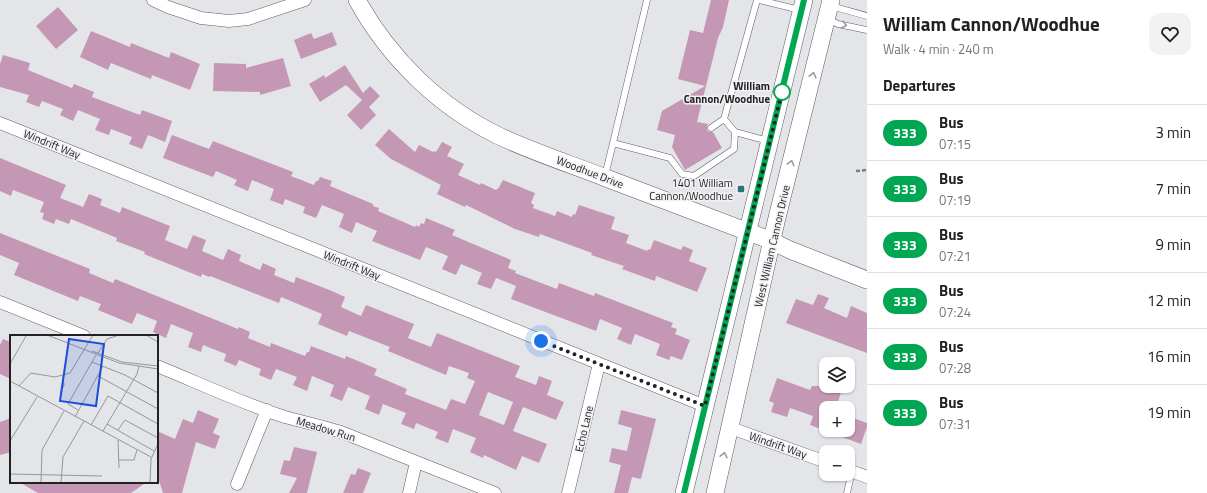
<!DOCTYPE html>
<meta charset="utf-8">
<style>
:root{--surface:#fff;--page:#f2f2f2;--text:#202124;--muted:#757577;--line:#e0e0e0}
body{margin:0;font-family:"Titillium Web",sans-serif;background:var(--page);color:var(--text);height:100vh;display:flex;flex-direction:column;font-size:15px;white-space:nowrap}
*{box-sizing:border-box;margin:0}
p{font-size:13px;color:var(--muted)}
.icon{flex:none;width:22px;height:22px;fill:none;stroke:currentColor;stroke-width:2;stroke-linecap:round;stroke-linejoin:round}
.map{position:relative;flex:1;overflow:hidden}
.drawer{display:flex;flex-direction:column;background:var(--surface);width:340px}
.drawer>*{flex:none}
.badge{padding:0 8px;border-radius:13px;font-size:14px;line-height:26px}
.buttons{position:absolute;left:819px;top:357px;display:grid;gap:8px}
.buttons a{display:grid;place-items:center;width:36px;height:36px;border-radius:8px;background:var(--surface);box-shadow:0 1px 3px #0004;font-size:20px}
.you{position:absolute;width:20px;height:20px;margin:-10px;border:3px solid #fff;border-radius:50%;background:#1a73e8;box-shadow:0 0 0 6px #1a73e833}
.map>.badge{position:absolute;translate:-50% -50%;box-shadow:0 0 0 2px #fff}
h2{padding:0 16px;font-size:15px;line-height:36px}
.round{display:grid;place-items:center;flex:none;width:42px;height:42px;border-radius:12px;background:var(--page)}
.head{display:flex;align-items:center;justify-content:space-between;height:68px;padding:0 16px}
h1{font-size:19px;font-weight:700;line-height:30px}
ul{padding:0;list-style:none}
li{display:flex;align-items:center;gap:12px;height:56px;padding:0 16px;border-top:1px solid var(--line)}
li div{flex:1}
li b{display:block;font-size:15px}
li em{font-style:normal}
li .badge{min-width:44px;font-weight:700;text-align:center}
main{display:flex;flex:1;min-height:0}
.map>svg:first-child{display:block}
</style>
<main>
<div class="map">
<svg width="867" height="493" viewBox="0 0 867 493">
<rect width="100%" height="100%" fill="#e4e5e8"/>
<path fill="#c498b4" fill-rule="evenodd" d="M711 0H729L723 27 718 38 697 122 708 124 707 126V130L709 132H713L722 148 685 170 672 147 675 135 657 130 662 111 705 86 678 79 690 30 703 33Z
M58 7 78 30 56 49 36 26Z
M91 31 130 47 131 43 169 58 171 52 200 64 190 90 152 75 151 79 111 63 108 70 80 57Z
M332 32 337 45 301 59 294 40 311 33 314 39Z
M3 55 30 63 28 70 72 88 74 84 94 92 92 97 140 115 142 110 172 121 165 142 148 135 142 149 129 144 132 137 111 129 109 135 95 130 100 119 78 110 73 121 60 115 63 109 42 101 39 107 26 102 29 95 0 87V64Z
M283 58 291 86 260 95V92L213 91 214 63 246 64V68Z
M345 65 363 93 370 86 380 96 369 107 376 115 361 130 347 115 362 100 346 85 320 102 309 84 324 75 325 78Z
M389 129 415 152 419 145 433 152 434 151 436 152 442 142 452 147 447 156 464 164 458 175 480 185 481 183 496 190 497 189H498L503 180 535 193 531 203 534 205 533 208 555 216 557 211 572 217 573 214 575 215 579 205 615 217 611 229 629 235 626 243 647 251 648 249 650 250 654 240 681 250 683 246 693 250 689 261 707 268 697 292 656 276 655 281 622 269 624 266 591 255 592 253 540 234 539 237 515 229 466 205 465 207 437 194 441 185 391 159 375 145Z
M172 135 209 149 213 141 293 172 291 176 314 185 316 181H318L320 177 332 181 330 186 373 204V206L379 208 378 211 415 227 416 225 419 227 421 223 424 224 426 218 455 230 452 235 511 260 508 268 516 271 515 273 557 289 559 283 594 296 595 293 673 323 671 327 677 329 675 334 690 340 682 360 671 356 669 360 656 355 660 344 635 334 631 345 617 339 622 328 600 319 596 331 511 299 516 286 496 278 491 289 477 284 482 273 461 264 456 275 442 269 448 256 426 247 420 260 372 241 377 231 356 222 352 233 339 227 344 214 322 205 316 218 303 213 305 207 285 199 283 205 270 200 274 189 252 180 248 191 234 185 237 180 216 171 213 177 163 158Z
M0 158 66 185 60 198 83 207 89 194 102 199 100 205 120 213 122 207 170 226 165 240 187 249 193 235 206 240 202 251 223 260 228 249 241 255 239 261 260 270 263 263 276 269 274 275 294 283 296 277 332 291 345 297 341 307 361 316 366 305 414 324 408 338 431 347 437 333 520 366 515 377 536 385 539 376 552 381 547 395 564 402 556 420 523 407 513 431 547 444 539 463 522 456 516 470 484 455 483 458 470 452 476 438 453 429 448 443 435 438 438 432 416 423 414 429 401 424 406 413 383 404 379 415 365 409 370 396 348 387 342 401 330 396 334 385 312 376 307 391 293 385 297 377 276 369 271 380 259 375 261 369 239 360 236 366 224 361 226 354 203 345 201 352 188 347 193 333 171 324 166 338 153 332 157 321 137 313 132 324 98 310 101 304 80 296 78 301 14 275 19 263 0 255V233L90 269 89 273 113 283 115 279 238 329 239 327 250 332 248 338 270 347 271 343 305 356 307 352H309L311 346 345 359 346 356 377 369 374 375 407 389 405 394 446 410 451 399 465 404 475 381 467 378 469 373 449 366 446 375 388 351 390 347 349 331 347 336 318 324 322 314 281 297 279 303 210 276 209 277 202 274 201 277 144 254 145 252 116 241 117 238 71 219 69 224 56 219 54 224 42 219 44 213 40 212 44 202 13 190 11 196 0 191ZM488 392 513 402 504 425 479 415Z
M818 294 829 298 824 308 847 318 851 306 867 313V353L786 323 796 299 813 305Z
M3 339 11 342V379L0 374V345Z
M777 378 810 390 812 386H843L836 408H826V430H848V416L867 423V427L861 444 810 425 813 416 790 408 787 417 771 412 774 403 769 401Z
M198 410 219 419 213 433 220 436 215 449 196 442 182 493H163L157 474V431L175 439 183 419 193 423Z
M621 410 656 419 641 479 632 477 628 493H614L621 465 609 462 612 448 627 451 632 428 618 424Z
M11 418V452L0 455V422Z
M294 447 317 452 307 493H289L297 478 280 474 284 460 290 461Z
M358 468 371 473 363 493H343L351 474 355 475Z
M19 482H147L131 493H38Z"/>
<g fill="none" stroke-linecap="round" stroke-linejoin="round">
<g stroke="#5c5d5f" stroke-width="7">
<path id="lane" d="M647 0 613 143 670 158 682 174 694 176 734 149 735 132 724 119 757 0
M759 0 800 10
M831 6 867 16
M828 19 838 24 867 30
M711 128 724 119
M735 132 768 141
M605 176 613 143
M847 493 852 471"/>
</g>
<g stroke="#5c5d5f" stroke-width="13">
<path id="street" d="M153 0 168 7 201 18 229 21 248 19 305 0
M0 123 705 406
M0 302 84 336
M157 366C199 383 241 403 285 417 303 422 322 426 341 432L495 493
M731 428 826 462
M848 470 867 477
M237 484 267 410
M409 493 416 462
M568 493 599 364"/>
</g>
<g stroke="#5c5d5f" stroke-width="18">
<path id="secondary" d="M357 0C389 58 439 107 499 136 533 152 570 164 606 178 661 199 717 220 772 241L790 250 867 280
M684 493 804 0
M715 493 776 222 831 0"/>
</g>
<path stroke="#7c7d7f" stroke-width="2.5" stroke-dasharray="4 2" stroke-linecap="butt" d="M856 171 867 170"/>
<use href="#lane" stroke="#fff" stroke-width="6"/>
<use href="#street" stroke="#fff" stroke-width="12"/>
<use href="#secondary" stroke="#fff" stroke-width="17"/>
</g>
<defs><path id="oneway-chevron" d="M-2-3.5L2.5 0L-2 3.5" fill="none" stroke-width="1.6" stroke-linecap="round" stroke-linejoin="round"/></defs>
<g stroke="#9b9c9c">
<use href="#oneway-chevron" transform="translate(844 25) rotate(13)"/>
<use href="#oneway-chevron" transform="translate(813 75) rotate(-76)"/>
<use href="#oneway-chevron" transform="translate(791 163) rotate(-76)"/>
<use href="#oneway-chevron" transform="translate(724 455) rotate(-77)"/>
</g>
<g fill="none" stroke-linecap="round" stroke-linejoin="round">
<g stroke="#fff" stroke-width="9">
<path id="line" d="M684 493 804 0"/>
</g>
<use href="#line" stroke="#00a651" stroke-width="6"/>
<path stroke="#212222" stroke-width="4" stroke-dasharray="0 7.2" d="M541 341 705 406 782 92"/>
</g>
<circle fill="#fff" stroke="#00a651" stroke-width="2" cx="782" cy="92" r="8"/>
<rect fill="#2b7574" stroke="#f2f2f5" stroke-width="1.5" x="737" y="185" width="8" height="8" rx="2"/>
<g text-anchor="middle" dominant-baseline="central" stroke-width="3" stroke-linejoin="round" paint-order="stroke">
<g font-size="11" font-weight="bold" fill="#212222" stroke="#f2f2f5" text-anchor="end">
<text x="770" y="86">William<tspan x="770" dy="13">Cannon/Woodhue</tspan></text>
</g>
<g font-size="11" fill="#212222" stroke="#f2f2f5">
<text transform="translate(52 144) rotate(22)">Windrift Way</text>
<text transform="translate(590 172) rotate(21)">Woodhue Drive</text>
<text transform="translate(772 246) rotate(-77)">West William Cannon Drive</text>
<text transform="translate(352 265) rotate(22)">Windrift Way</text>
<text transform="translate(326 429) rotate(17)">Meadow Run</text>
<text transform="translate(584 429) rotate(-77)">Echo Lane</text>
<text transform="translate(778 445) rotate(19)">Windrift Way</text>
</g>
<g font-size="11" fill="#212222" stroke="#f2f2f5" text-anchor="end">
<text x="733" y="183">1401 William<tspan x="733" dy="13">Cannon/Woodhue</tspan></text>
</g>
</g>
<g transform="translate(10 335)">
<rect width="148" height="148" fill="#e4e5e8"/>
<path fill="none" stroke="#969799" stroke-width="1" d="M37 0 109 28 148 34M136 0 148 7M82 16 112 27 148 31M88 18 97 4 109 0M82 27 115 40 148 58M0 29 16 1 14 0M88 41 148 74M0 46 141 122M9 51 21 38 45 42 60 38 83 0M50 58 54 50 53 41M68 75 58 69 86 20M65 82 93 31M97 89 144 116M81 90 98 61 148 89M108 95 115 85 148 103M93 96 127 39 129 31M108 105 109 133M0 106 27 62M109 125H124L127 115M0 139 92 141M31 148 32 115 54 76M51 148 53 122 74 86M140 148 141 124 148 109"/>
<path fill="#1d4ed8" fill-opacity="0.15" stroke="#1d4ed8" stroke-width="2" d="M59 4 94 9 86 71 50 66Z"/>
<rect width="148" height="148" fill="none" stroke="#212222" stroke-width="2"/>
</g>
</svg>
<div class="buttons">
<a><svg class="icon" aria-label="layers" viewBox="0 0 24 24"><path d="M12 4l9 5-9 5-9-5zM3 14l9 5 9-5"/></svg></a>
<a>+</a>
<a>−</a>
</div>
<div class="you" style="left:541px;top:341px"></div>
</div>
<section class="drawer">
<div class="head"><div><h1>William Cannon/Woodhue</h1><p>Walk · 4 min · 240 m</p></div><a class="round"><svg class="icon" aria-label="heart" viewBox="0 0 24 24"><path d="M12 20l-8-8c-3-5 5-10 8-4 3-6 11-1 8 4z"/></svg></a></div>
<h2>Departures</h2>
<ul>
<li><span class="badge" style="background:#00a651;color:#fff">333</span><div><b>Bus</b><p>07:15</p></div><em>3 min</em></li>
<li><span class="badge" style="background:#00a651;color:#fff">333</span><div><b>Bus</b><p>07:19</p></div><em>7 min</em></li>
<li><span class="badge" style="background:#00a651;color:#fff">333</span><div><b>Bus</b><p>07:21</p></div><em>9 min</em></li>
<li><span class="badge" style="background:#00a651;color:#fff">333</span><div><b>Bus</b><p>07:24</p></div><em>12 min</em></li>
<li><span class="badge" style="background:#00a651;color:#fff">333</span><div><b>Bus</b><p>07:28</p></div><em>16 min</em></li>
<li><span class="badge" style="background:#00a651;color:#fff">333</span><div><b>Bus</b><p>07:31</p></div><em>19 min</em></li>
</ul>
</section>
</main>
